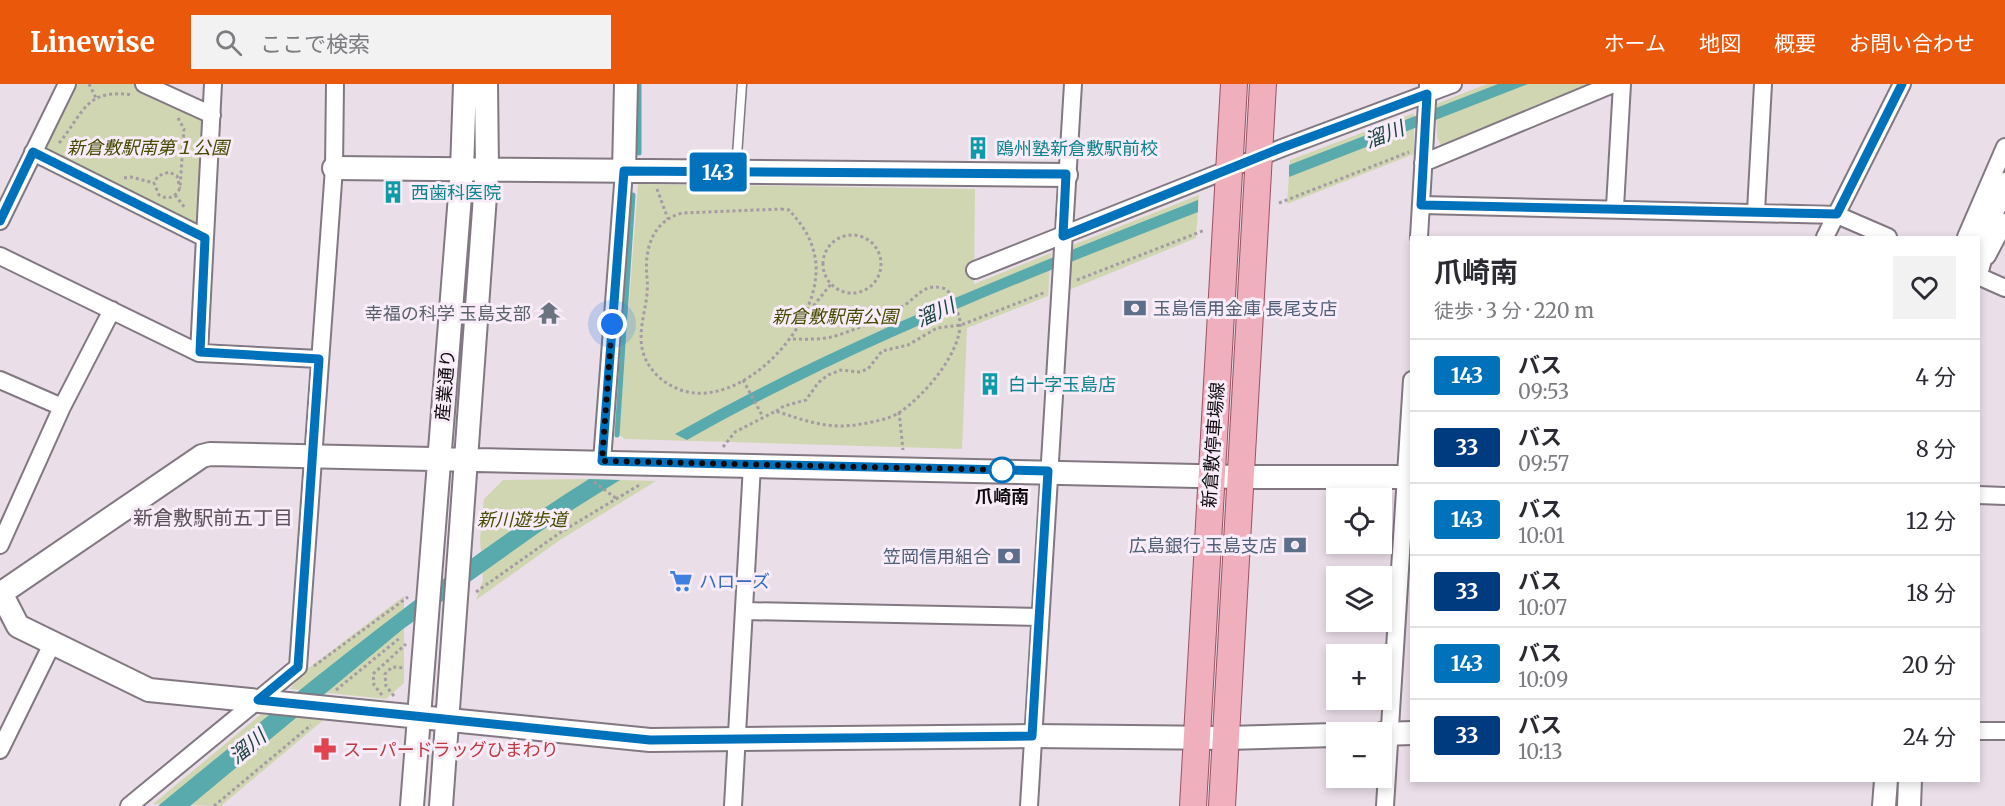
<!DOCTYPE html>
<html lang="ja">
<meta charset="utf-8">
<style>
:root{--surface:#fff;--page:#f2f2f3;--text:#2b2b33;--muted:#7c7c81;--line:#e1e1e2;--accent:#ea580c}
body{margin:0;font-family:Merriweather,"Noto Sans JP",serif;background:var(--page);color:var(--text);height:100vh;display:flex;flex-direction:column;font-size:22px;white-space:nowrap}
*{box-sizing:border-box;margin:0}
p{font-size:20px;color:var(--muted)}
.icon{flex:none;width:33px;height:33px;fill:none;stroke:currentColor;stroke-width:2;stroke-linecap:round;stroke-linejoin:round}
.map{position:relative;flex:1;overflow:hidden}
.drawer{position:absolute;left:1410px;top:152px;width:570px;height:546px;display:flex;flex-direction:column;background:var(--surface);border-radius:0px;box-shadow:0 3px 9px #0003}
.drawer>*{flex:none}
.badge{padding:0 12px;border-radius:4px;font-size:21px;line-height:39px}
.tools{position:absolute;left:1326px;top:404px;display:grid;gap:12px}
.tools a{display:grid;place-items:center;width:66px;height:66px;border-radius:0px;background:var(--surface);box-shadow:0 3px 9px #0003;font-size:30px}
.you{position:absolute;width:30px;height:30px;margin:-15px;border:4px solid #fff;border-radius:50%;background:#1a73e8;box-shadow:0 0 0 9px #1a73e833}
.map>.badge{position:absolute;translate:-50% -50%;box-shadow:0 0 0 3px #fff}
.round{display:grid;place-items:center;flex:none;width:63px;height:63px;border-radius:0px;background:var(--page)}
.overview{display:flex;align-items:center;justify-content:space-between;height:102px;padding:0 24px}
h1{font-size:28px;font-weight:700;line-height:45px}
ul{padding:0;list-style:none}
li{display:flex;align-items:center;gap:18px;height:72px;padding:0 24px;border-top:2px solid var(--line)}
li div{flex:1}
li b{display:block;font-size:22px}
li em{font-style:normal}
li .badge{min-width:66px;font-weight:700;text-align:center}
header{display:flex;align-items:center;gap:36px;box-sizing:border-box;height:84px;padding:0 30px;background:var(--accent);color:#fff}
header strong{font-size:28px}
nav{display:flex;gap:33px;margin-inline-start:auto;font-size:21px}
.search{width:420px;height:54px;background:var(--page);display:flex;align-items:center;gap:15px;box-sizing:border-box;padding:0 21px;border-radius:0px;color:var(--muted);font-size:22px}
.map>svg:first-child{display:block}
</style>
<header>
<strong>Linewise</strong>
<div class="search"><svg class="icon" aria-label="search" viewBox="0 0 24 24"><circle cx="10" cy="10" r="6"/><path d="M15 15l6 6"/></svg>ここで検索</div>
<nav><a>ホーム</a><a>地図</a><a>概要</a><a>お問い合わせ</a></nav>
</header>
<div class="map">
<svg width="2005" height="722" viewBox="0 0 2005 722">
<rect width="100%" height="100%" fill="#eadee9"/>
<path fill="#d1d6b2" d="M70 0H134L205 34 200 146 38 65Z
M1487 0H1598L1441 62 1437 53 1436 20Z
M1414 29V70L1287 120 1290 76Z
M638 100 975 105 974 200 1051 169 1048 212 967 244 962 365 625 355 619 351Z
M1199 111 1196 154 1069 206 1073 161Z
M589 395 656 397 560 456 476 516 483 496 480 455 484 415 503 396Z
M404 512V599L386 615 290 605 306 586Z
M266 626 327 633 221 722 153 720Z"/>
<path fill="#58aaac" d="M1498 0H1528L1289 93V81Z
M1198 116V128C1023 196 850 264 687 356L675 350C842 255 1020 186 1198 116Z
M589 395 620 396 561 433 403 545 190 722H158C297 608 437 491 589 395Z"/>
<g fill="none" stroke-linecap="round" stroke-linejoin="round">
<path stroke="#58aaac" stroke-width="5" d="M639 69V0
M617 351 633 111"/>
<g stroke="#827882" stroke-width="11">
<path id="lane" d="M736 86 742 0"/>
</g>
<g stroke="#827882" stroke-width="20">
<path id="street" d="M144 0 212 31
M33 68 205 154
M1423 79 1613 0
M1421 121 1837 131 1888 153
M1615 123 1622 0
M1756 127 1763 0
M0 137 67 0
M1419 153 1428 1
M1825 153 1902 0
M1966 153 2005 63
M0 172 199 269 319 275
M1987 172 2005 138
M975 186 1282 64 1453 0
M1978 192 2005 204
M199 269 213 0
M0 296 62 323
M602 377 624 87
M1978 411 2005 412
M0 461 62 323 112 226
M745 527 1040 533
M1978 647H2005
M0 666 53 558
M129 722 298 583 334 84 335 0
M733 722 752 381
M1029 722 1073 0
M1385 722 1412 296"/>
</g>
<g stroke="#827882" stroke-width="26">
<path id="secondary" d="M334 84 1066 91
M624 87 626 0
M1975 153 1993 126 2005 100
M1978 183 1990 137
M1 509 18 542 149 606 650 656 1032 652 1227 654 1336 651
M0 510 202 372 210 370 1242 393H1412
M1382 650 1412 649
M412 722 462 86 465 0
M441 722 487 84 486 0
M1884 722 1886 696
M1909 722 1910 696"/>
</g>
<g stroke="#995262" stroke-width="28">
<path id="primary" d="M1193 722 1234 0
M1222 722 1263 0"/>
</g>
<path stroke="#a49ba3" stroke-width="3" stroke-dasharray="3 3" stroke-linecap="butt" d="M89 0 96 14
M178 34 184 45 180 104C175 114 168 116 159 111L154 99 158 92 169 88 177 92 180 104
M59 59C84 29 85 4 133 11
M124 94 131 93 154 99
M657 105 668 135
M175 111 185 124
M1279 119 1409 68
M781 125 789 126C799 137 809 150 813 165 835 231 736 340 670 301 659 295 650 285 645 274 634 247 650 222 647 194 644 166 652 137 682 129Z
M823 180a29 29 0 1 1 58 0a29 29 0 1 1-58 0Z
M1077 196 1205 146
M806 231 831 200
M743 296 763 333
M776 327 784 322 806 316 818 299 828 291 841 286 859 288 868 285 882 267 908 261 937 244 961 241 1046 208
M899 328 903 366
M723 363 735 348 776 327C805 337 830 346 861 340 873 338 890 335 900 328 924 312 961 269 960 239 960 233 957 227 955 222 952 215 950 205 942 204 923 199 917 214 903 222 886 233 851 248 831 253 818 256 804 255 790 255
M594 398 617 415
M476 508 561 448 641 400
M314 582 408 513
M336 606 401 553
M382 611 374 601 373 590 406 560
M394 612 386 602 385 590 392 583 404 584
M214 722 311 641"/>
<use href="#lane" stroke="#fff" stroke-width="8"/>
<use href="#street" stroke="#fff" stroke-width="16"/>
<use href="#secondary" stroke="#fff" stroke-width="22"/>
<use href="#primary" stroke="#efafbc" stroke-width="26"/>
</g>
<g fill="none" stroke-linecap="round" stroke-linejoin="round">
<g stroke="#fff" stroke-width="14">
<path id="line" d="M0 137 33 68 205 154 200 268 319 275 298 583 258 616 650 656 1032 652 1048 387 602 377 624 87 1066 90 1063 152 1281 64 1427 10 1421 121 1837 130 1902 0"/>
</g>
<use href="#line" stroke="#0072bc" stroke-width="9"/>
<path stroke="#0e0a0e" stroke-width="6" stroke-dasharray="0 10.8" d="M612 240 602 377 1002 386"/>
</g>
<defs>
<g id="building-bare" transform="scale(1.8)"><path d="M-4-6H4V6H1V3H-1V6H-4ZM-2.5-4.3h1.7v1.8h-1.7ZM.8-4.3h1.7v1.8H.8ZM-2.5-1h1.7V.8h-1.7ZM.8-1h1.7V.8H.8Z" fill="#0f9aa8" stroke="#f7ecf7" stroke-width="2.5" paint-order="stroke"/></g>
<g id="bank-bare" transform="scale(1.8)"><path d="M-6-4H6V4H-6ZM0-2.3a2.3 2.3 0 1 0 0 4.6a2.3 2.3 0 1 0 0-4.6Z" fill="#5c6f8a" stroke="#f7ecf7" stroke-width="2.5" paint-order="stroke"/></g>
<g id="temple-bare" transform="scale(1.8)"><path d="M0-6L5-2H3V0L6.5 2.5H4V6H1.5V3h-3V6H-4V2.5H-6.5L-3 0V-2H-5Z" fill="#6b7280" stroke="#f7ecf7" stroke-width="2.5" paint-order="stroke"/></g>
<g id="supermarket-bare" transform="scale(1.8)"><path d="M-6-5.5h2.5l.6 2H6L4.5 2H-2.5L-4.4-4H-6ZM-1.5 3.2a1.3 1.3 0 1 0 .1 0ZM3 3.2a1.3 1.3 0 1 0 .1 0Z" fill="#3f7fe0" stroke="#f7ecf7" stroke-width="2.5" paint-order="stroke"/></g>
<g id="pharmacy-bare" transform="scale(1.8)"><path d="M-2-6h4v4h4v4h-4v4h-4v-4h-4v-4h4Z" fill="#e0444e" stroke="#f7ecf7" stroke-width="2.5" paint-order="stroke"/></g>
</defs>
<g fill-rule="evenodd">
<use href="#building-bare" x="978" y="64"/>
<use href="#building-bare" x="393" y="108"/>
<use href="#bank-bare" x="1135" y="224"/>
<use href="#temple-bare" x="549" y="229"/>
<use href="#building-bare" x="990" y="300"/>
<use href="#bank-bare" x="1295" y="461"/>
<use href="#bank-bare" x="1009" y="472"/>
<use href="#supermarket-bare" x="681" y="497"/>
<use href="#pharmacy-bare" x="325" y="665"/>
</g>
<circle fill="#fff" stroke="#0072bc" stroke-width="3" cx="1002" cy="386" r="12"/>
<g text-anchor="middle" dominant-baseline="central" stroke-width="6" stroke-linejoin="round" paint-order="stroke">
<g font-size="18" font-style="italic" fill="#454a00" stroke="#f7ecf7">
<text x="148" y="63">新倉敷駅南第１公園</text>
<text x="835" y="232">新倉敷駅南公園</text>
<text x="522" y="435">新川遊歩道</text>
</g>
<g font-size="18" fill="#0d838f" stroke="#f7ecf7" text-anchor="start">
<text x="996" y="64">鴎州塾新倉敷駅前校</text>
<text x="411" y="108">西歯科医院</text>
<text x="1008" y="300">白十字玉島店</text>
</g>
<g font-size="18" fill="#4e5e75" stroke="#f7ecf7" text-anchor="end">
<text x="1153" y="224" text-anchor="start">玉島信用金庫 長尾支店</text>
<text x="1277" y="461">広島銀行 玉島支店</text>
<text x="991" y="472">笠岡信用組合</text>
</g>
<g font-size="18" fill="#5b616d" stroke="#f7ecf7" text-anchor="end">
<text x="531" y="229">幸福の科学 玉島支部</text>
</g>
<g font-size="18" fill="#0e0a0e" stroke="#f7ecf7">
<text transform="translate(445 301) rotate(-85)">産業通り</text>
<text transform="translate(1213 361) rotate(-86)">新倉敷停車場線</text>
</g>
<g font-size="18" font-weight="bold" fill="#0e0a0e" stroke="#f7ecf7">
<text x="1002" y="412">爪崎南</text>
</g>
<g font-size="18" fill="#366cbe" stroke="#f7ecf7" text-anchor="start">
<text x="699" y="497">ハローズ</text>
</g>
<g font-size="18" fill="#be3a42" stroke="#f7ecf7" text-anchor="start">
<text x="343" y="665">スーパードラッグひまわり</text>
</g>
<g font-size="20" font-style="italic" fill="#1b4243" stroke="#f7ecf7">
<text transform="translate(1384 50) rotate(-21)">溜川</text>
<text transform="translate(935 228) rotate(-24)">溜川</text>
<text transform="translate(247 662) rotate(-39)">溜川</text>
</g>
<g font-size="20" fill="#5a515a" stroke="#f7ecf7">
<text x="213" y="433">新倉敷駅前五丁目</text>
</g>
</g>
</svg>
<div class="tools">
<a><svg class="icon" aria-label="locate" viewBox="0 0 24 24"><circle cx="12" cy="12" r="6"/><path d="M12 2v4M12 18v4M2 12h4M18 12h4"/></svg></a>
<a><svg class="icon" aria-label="layers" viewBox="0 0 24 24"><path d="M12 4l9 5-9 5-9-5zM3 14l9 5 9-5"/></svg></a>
<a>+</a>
<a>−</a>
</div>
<div class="you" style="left:612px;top:240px"></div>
<b class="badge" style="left:718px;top:88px;background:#0072bc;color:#fff">143</b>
<section class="drawer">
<div class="overview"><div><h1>爪崎南</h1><p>徒歩 · 3 分 · 220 m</p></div><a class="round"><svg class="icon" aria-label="heart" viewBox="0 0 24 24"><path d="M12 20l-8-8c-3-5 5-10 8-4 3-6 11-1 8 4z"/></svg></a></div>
<ul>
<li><span class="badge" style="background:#0072bc;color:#fff">143</span><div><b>バス</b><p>09:53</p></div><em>4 分</em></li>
<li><span class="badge" style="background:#003b80;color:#fff">33</span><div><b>バス</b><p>09:57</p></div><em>8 分</em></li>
<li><span class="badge" style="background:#0072bc;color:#fff">143</span><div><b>バス</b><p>10:01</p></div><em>12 分</em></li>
<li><span class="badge" style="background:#003b80;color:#fff">33</span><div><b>バス</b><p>10:07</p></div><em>18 分</em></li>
<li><span class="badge" style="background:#0072bc;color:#fff">143</span><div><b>バス</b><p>10:09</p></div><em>20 分</em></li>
<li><span class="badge" style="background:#003b80;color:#fff">33</span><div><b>バス</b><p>10:13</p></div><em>24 分</em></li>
</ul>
</section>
</div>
